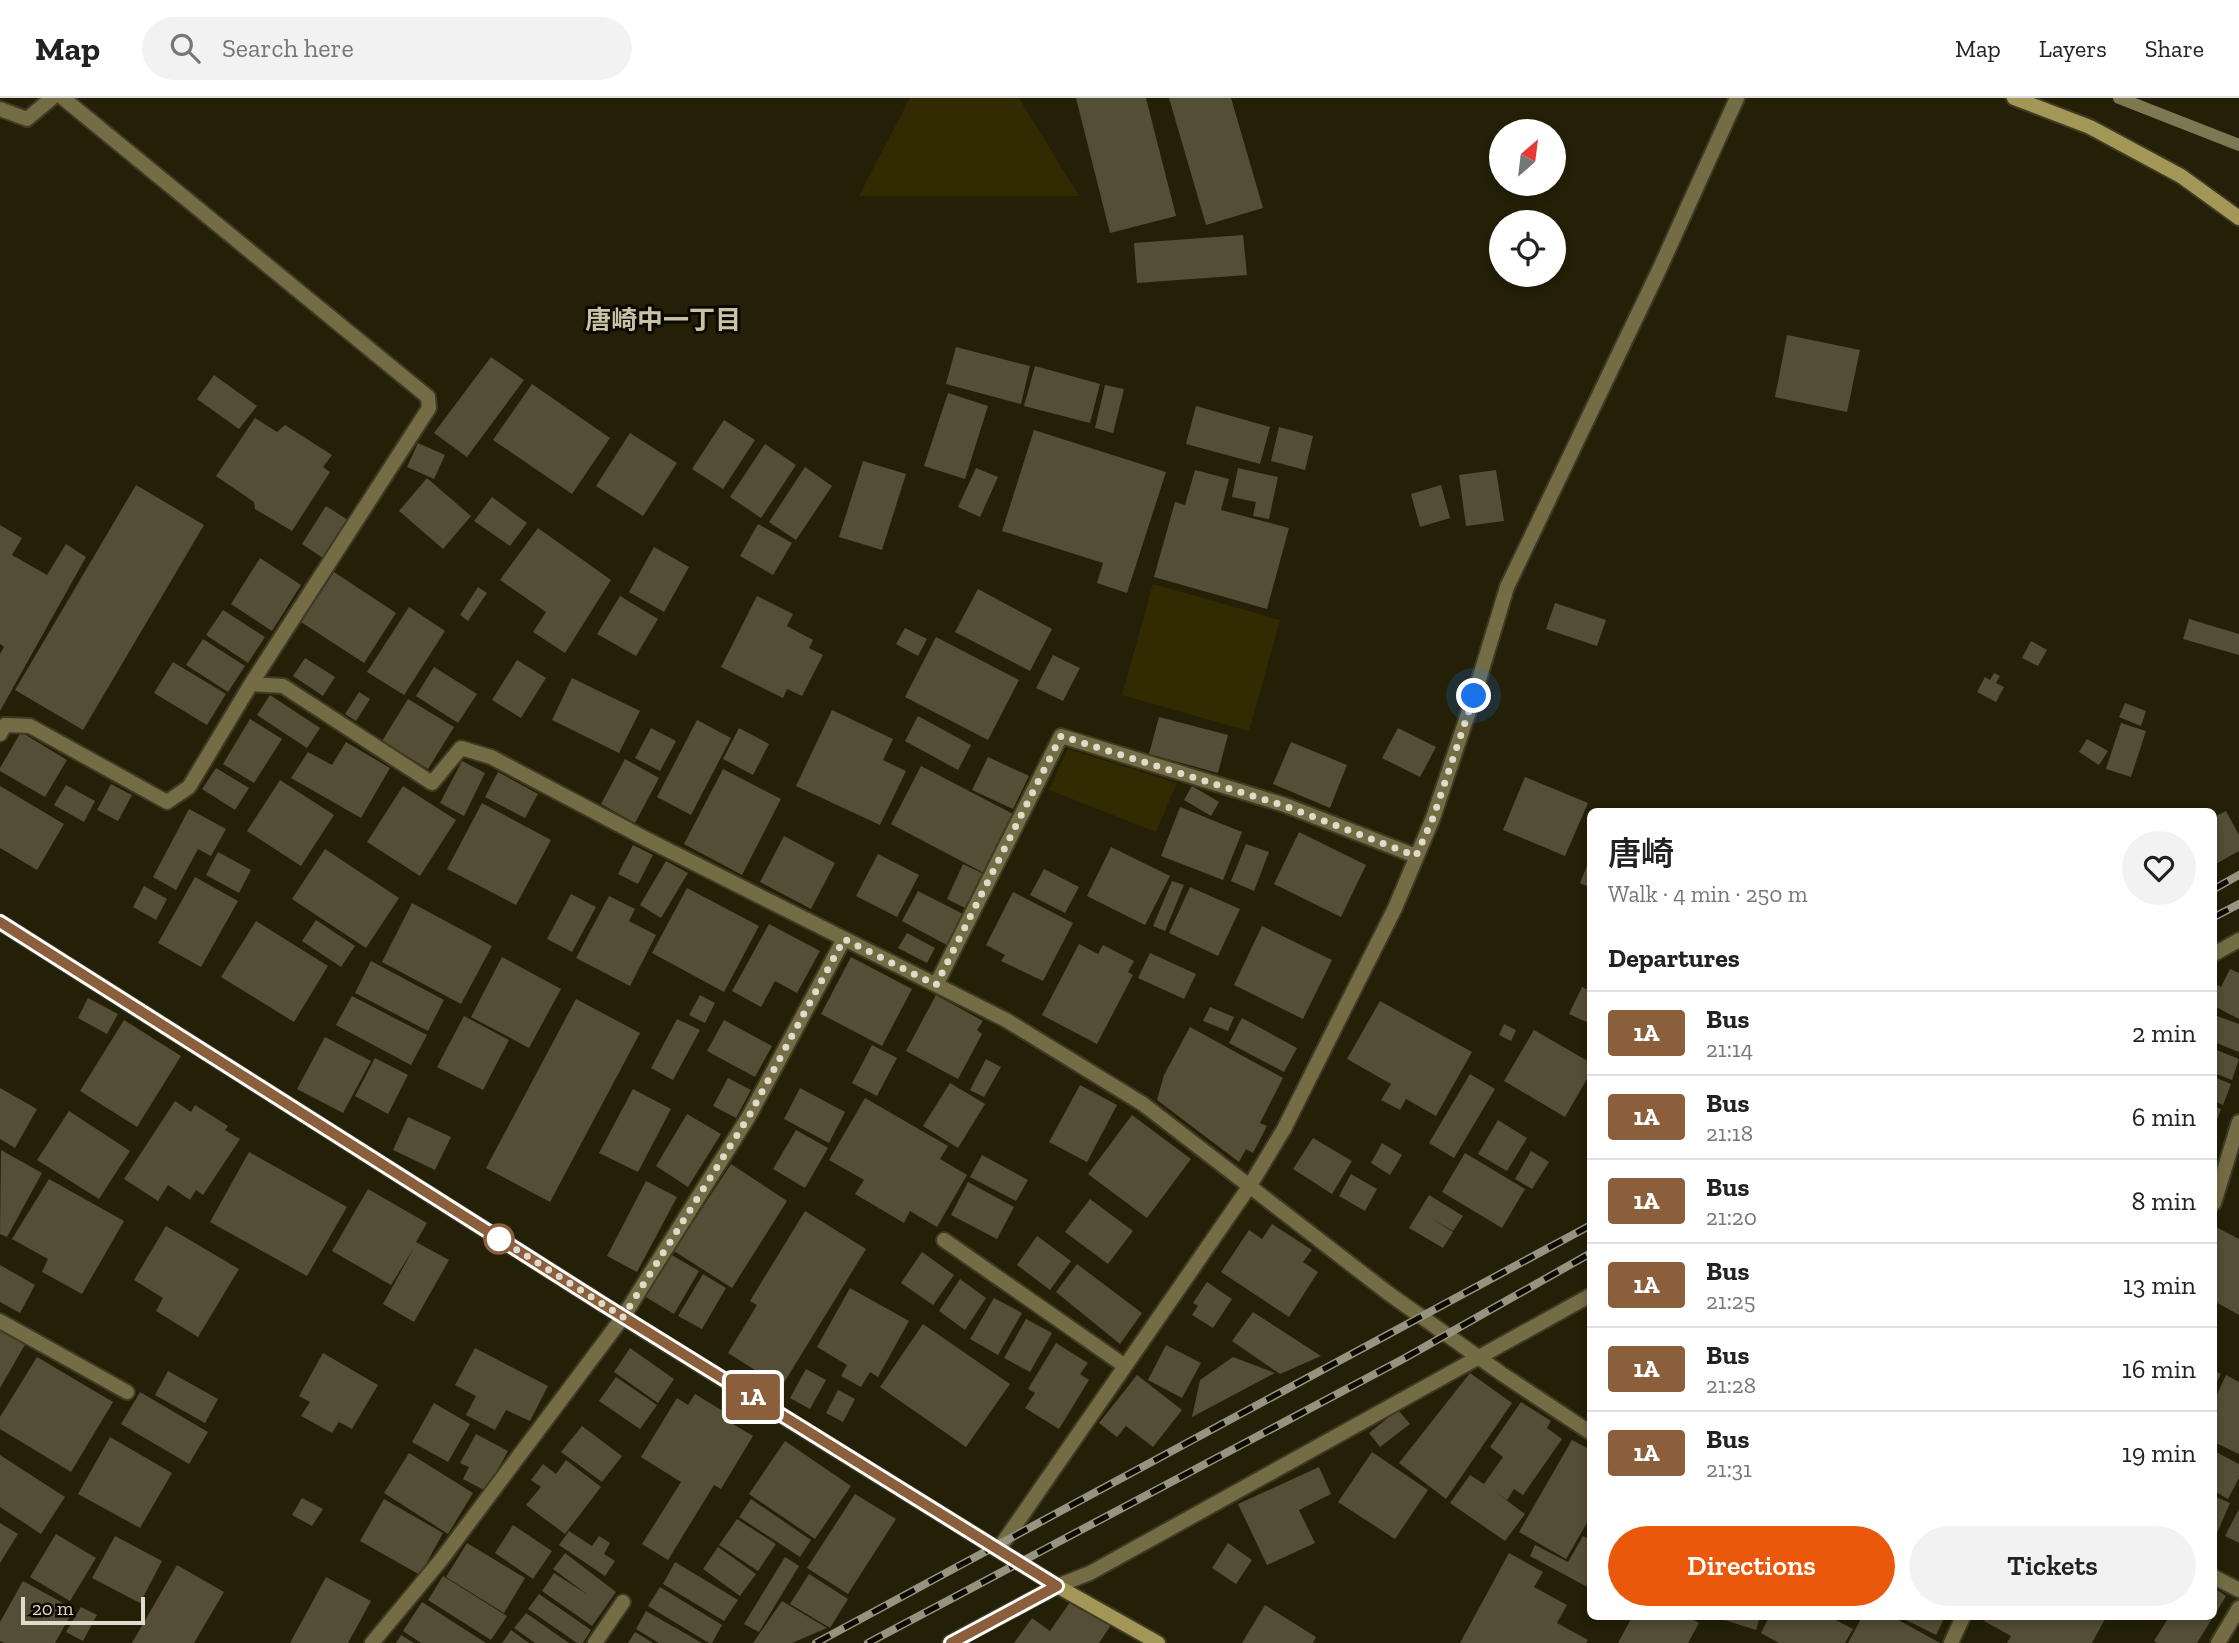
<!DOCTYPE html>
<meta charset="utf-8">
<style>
:root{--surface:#fff;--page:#f2f2f2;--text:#222;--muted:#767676;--line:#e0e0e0;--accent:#ea580c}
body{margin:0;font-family:"Zilla Slab","Noto Sans JP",serif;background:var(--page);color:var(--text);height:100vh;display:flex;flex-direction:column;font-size:26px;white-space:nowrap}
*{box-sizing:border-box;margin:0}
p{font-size:23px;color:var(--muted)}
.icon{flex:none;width:38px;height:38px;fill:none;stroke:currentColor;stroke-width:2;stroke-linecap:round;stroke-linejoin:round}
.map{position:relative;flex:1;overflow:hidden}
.side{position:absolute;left:1587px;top:710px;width:630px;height:812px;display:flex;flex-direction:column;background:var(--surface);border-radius:10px;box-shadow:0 4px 10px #0003}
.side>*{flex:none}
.badge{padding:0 14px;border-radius:5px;font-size:24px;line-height:46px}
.needle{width:46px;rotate:28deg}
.buttons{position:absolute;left:1489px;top:21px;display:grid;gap:14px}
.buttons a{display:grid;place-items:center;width:77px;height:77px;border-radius:50%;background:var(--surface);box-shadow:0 4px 10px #0003;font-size:35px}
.scale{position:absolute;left:21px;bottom:18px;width:124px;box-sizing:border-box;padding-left:7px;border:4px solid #dddbcc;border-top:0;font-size:19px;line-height:24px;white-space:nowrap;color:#dddbcc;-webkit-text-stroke:5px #0b0902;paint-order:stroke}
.you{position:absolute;width:35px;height:35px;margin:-18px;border:5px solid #fff;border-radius:50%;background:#1a73e8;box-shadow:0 0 0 10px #1a73e833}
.map>.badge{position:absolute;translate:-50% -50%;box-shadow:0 0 0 4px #fff}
h2{padding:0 21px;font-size:26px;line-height:63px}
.round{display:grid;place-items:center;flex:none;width:74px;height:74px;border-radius:37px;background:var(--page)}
.overview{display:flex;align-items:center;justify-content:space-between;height:119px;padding:0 21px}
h1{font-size:33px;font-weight:600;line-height:52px}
.action{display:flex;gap:14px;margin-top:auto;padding:14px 21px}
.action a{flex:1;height:80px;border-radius:42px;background:var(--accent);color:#fff;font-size:28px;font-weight:600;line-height:80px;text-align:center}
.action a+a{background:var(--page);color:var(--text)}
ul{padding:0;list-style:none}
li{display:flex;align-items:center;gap:21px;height:84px;padding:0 21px;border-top:2px solid var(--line)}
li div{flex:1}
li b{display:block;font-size:26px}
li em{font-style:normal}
li .badge{min-width:77px;font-weight:700;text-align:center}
header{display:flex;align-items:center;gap:42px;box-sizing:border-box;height:98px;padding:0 35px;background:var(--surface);border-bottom:2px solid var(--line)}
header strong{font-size:33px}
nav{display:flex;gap:38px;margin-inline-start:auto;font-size:24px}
.search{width:490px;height:63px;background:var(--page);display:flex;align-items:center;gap:18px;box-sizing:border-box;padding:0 24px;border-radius:38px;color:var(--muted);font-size:26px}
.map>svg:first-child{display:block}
</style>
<header>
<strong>Map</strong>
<div class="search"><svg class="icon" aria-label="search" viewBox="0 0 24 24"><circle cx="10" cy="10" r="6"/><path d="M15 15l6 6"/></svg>Search here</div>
<nav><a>Map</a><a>Layers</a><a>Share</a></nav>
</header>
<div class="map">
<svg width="2239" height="1545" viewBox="0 0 2239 1545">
<rect width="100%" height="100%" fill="#242007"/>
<path fill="#322b01" d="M910 0H1019L1079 98H859Z
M1153 486 1280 522 1249 633 1122 597Z
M1068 651 1177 685 1156 734 1049 692Z"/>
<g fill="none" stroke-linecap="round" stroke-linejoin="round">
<path stroke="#7d7752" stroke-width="12" d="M2119 0 2239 47"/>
</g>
<path fill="#534e35" d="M1076 0H1146L1176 118 1110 135Z
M1169 0H1231L1263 110 1206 127Z
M1243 137 1247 177 1137 185 1134 145Z
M1787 237 1860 252 1847 314 1775 299Z
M956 249 1030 268 1021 306 946 286Z
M491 259 524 282 467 359 434 335Z
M1035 268 1100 286 1090 325 1024 308Z
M214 277 257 308 239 331 197 301Z
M532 286 610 340 572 396 493 342Z
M1105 287 1124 291 1113 335 1095 330Z
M948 295 988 308 965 381 924 368Z
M1196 308 1270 329 1260 366 1186 346Z
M255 320 277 334 285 327 332 357 323 369 330 374 292 433 255 411 254 404 216 378Z
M724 322 755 342 723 391 692 371Z
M1279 329 1313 338 1305 372 1271 363Z
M1034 332 1166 374 1127 495 1097 485 1103 465 1002 433Z
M630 335 677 365 643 418 596 388Z
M418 345 445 357 434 381 407 369Z
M765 346 796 367 761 420 730 399Z
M863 363 906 376 882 452 839 439Z
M805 369 832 388 796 442 769 424Z
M976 370 998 379 980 419 958 409Z
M1238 370 1278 379 1269 421 1253 418 1256 404 1232 399Z
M1195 372 1229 381 1221 412 1289 430 1267 511 1154 479 1175 404 1185 407Z
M1496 372 1504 423 1466 428 1459 377Z
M427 380 471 418 443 451 399 413Z
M136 387 204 427 83 632 15 592Z
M1441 387 1450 420 1420 429 1411 396Z
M492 399 527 425 510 448 474 423Z
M326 408 348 422 323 460 302 446Z
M758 426 792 445 773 477 740 458Z
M0 427 22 440 12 457 47 477 66 446 86 459 0 613V556L4 549 0 546Z
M538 430 611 482 565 555 533 534 546 514 500 482Z
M654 449 689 469 664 514 629 494Z
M260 460 301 487 272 533 231 506Z
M334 474 396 515 364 565 301 524Z
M478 489 487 495 468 523 460 517Z
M978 491 1052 531 1030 573 955 534Z
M620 498 658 521 636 558 597 536Z
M757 498 793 516 787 528 813 542 809 550 823 557 802 598 787 591 783 600 721 569Z
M1555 505 1606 522 1597 548 1546 531Z
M409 509 445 533 404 597 367 574Z
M223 512 265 539 248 565 206 537Z
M2189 521 2239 536V557L2183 541Z
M905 530 927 541 918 558 896 546Z
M936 539 1019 582 988 642 905 599Z
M203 541 245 568 228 594 186 567Z
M2031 543 2047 552 2038 568 2022 560Z
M1053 557 1080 570 1063 603 1036 590Z
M305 560 335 579 323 598 293 578Z
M517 562 546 580 521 620 492 602Z
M173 564 226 596 207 627 154 595Z
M434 569 477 596 458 625 416 598Z
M1994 575 2000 578 1996 585 2004 589 1996 604 1977 594 1985 579 1990 582Z
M572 580 640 613 619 655 552 622Z
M359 594 370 601 356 623 345 616Z
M270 597 320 630 307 650 257 617Z
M408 601 454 629 428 671 382 643Z
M2125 605 2146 613 2141 628 2119 619Z
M832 612 893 641 883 662 906 673 880 727 796 688Z
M918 618 971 647 958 672 905 643Z
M1159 619 1228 637 1218 675 1149 656Z
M250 621 282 641 254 685 223 666Z
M697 622 731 640 691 717 657 699Z
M2121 625 2146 633 2131 679 2106 671Z
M651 630 676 643 660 673 635 660Z
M739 630 769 646 753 677 723 661Z
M1398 630 1436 649 1420 679 1382 660Z
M21 634 67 662 45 699 0 673V670Z
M2087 641 2108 653 2099 667 2079 654Z
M346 644 390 670 361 720 291 680 308 654 332 667Z
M1291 644 1347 667 1330 710 1273 686Z
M988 659 1029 678 1013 711 972 692Z
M625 661 659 680 635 725 601 706Z
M462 663 485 675 464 718 440 705Z
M921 668 1015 717 984 775 891 726Z
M216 670 249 690 235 712 202 691Z
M723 671 781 701 742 777 684 746Z
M498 674 538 696 525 720 485 699Z
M1525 679 1588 705 1565 758 1503 732Z
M280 682 334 717 301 768 247 733Z
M111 686 132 697 118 723 97 712Z
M66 687 95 703 84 724 54 707Z
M0 688 64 726 37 772 0 750Z
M403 688 456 722 420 778 367 744Z
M1192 688 1219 704 1211 718 1184 702Z
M482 705 551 742 516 807 447 771Z
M1180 709 1242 734 1223 782 1161 758Z
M189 711 226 731 211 758 198 751 176 792 153 779Z
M2226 713 2239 737V753L2214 767V719Z
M1299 734 1366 767 1341 819 1274 786Z
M784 738 835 765 811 811 760 784Z
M1246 746 1269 754 1254 793 1231 783Z
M633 747 653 757 638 786 618 776Z
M1111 749 1170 778 1145 827 1087 798Z
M325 751 399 800 366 850 292 801Z
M218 754 251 772 239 795 206 777Z
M878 756 919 777 897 819 856 798Z
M1591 758V790L1580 785Z
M666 763 688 775 661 820 640 807Z
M963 766 984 776 967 811 947 801Z
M1044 771 1079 789 1065 815 1030 797Z
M195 779 238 803 201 869 158 845Z
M1172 783 1184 787 1165 833 1153 828Z
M144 788 167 801 156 822 133 809Z
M1190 789 1240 811 1218 858 1169 835Z
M687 790 759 828 724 894 652 855Z
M918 793 963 816 947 847 902 823Z
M1013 794 1073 825 1043 883 1001 863 1005 857 986 847Z
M571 796 596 809 572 854 547 841Z
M609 798 635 811 629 823 656 837 630 888 576 860Z
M412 805 492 848 461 906 382 864Z
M316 822 355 848 341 869 302 843Z
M256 823 328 868 294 924 221 879Z
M769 826 820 853 797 895 775 883 761 909 732 893Z
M1262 828 1332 862 1303 921 1234 887Z
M907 835 935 850 927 865 898 850Z
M1079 846 1098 856 1103 847 1134 863 1128 874 1133 877 1097 946 1042 917Z
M1150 855 1196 876 1184 901 1138 880Z
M502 859 561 891 529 950 471 919Z
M851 859 912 891 882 948 821 916Z
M371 863 444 902 428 933 355 895Z
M2230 871 2239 875V921L2214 908V885L2221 889Z
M1582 889 1591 893V926L1569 916Z
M700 897 715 905 705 925 689 917Z
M936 897 983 923 977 932 982 936 958 981 906 953Z
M352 898 427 937 411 967 336 927Z
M88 900 118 916 107 936 78 920Z
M576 901 640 935 550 1104 486 1070Z
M1380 903 1472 954 1436 1018 1406 1001 1400 1012 1381 1002 1391 986 1347 961Z
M1210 909 1234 919 1228 933 1203 923Z
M2214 917 2239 926V954L2214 944Z
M464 918 509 942 483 992 437 969Z
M1242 920 1297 950 1284 974 1229 945Z
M677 921 700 932 673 982 651 970Z
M124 922 181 958 137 1029 80 993Z
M724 922 772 948 755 979 707 953Z
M1504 926 1516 932 1511 943 1499 937Z
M1190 929 1283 980 1260 1025 1267 1028 1253 1055 1246 1051 1239 1064 1157 1002 1164 977Z
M1534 932 1591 965V974L1565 1019 1504 983Z
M325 939 371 963 343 1015 297 991Z
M872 947 897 960 877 998 852 985Z
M2214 951 2239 961 2232 982 2214 975Z
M375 960 408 977 388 1016 355 998Z
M986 961 1001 969 984 999 970 992Z
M1470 976 1495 991 1454 1060 1429 1045Z
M2214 979 2231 986 2223 1007 2214 1003Z
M728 980 751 992 736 1020 713 1008Z
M950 985 985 1006 958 1050 923 1028Z
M1080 987 1117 1007 1087 1064 1049 1044Z
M0 990 37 1011 15 1050 0 1041Z
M800 990 845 1014 829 1045 784 1021Z
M633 991 671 1011 638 1074 599 1055Z
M865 1000 948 1048 940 1061 967 1077 937 1129 910 1113 904 1125 855 1096 864 1082 829 1062Z
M175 1003 191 1014 195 1007 228 1028 225 1032 240 1041 203 1097 196 1092 190 1102 168 1087 158 1103 124 1081Z
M2214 1008 2221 1011 2214 1030Z
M69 1013 130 1053 99 1101 37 1062Z
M687 1016 721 1036 688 1089 656 1068Z
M1132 1017 1191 1061 1147 1120 1088 1076Z
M408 1019 451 1039 435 1072 393 1052Z
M1498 1022 1527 1040 1507 1073 1478 1056Z
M796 1032 828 1050 805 1090 773 1071Z
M1313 1040 1352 1063 1332 1096 1293 1071Z
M1382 1045 1402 1057 1390 1077 1371 1065Z
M1 1052 42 1075 7 1139 0 1136Z
M1531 1053 1549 1064 1532 1091 1515 1081Z
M249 1054 347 1109 307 1178 210 1124Z
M1465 1055 1525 1091 1502 1130 1442 1094Z
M982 1057 1028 1082 1016 1103 970 1079Z
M731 1066 787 1103 732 1190 674 1153Z
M1351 1076 1377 1091 1365 1113 1339 1098Z
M49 1081 124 1123 82 1196 42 1174 48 1161 12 1141Z
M646 1083 677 1099 637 1174 607 1158Z
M968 1084 1014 1109 997 1141 951 1117Z
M368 1091 427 1125 416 1144 449 1162 414 1224 383 1206 415 1148 391 1187 332 1153Z
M1429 1097 1463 1118 1453 1133 1431 1120 1453 1134 1443 1150 1409 1130Z
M1090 1101 1133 1133 1108 1166 1065 1134Z
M805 1113 866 1151 777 1296 750 1281 755 1272 728 1255 757 1207 750 1203Z
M1272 1126 1312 1152 1303 1164 1318 1174 1289 1219 1221 1174 1249 1132 1262 1141Z
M166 1128 239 1171 198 1239 156 1213 163 1200 134 1182Z
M2214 1128 2239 1141V1217L2214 1203Z
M1037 1138 1071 1163 1050 1192 1017 1167Z
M922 1154 954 1177 933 1207 901 1185Z
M670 1156 699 1173 674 1216 644 1198Z
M1077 1166 1142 1215 1120 1246 1056 1194Z
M0 1167 35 1187 20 1215 0 1204Z
M703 1176 726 1190 702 1231 678 1218Z
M960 1181 986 1200 965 1232 939 1213Z
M1207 1184 1232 1201 1213 1230 1192 1217 1198 1208 1193 1205Z
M850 1190 909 1223 878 1279 870 1274 861 1289 841 1278 847 1267 817 1249Z
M994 1200 1022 1215 998 1257 970 1241Z
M1253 1214 1321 1258 1280 1276 1232 1243Z
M1026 1221 1052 1235 1030 1274 1004 1260Z
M923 1226 1010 1286 966 1349 880 1289Z
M0 1230 26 1245 0 1290Z
M1056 1245 1088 1265 1080 1276 1089 1282 1059 1331 1025 1310 1035 1295 1028 1291Z
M1166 1247 1201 1265 1182 1300 1148 1282Z
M475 1250 548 1288 530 1323 506 1312 495 1332 466 1317 476 1298 455 1287Z
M630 1250 674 1281 658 1305 614 1274Z
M323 1255 378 1287 352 1331 339 1324 332 1335 301 1318 310 1304 299 1298Z
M37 1259 113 1304 71 1374 0 1331V1319Z
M1233 1259 1275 1275 1192 1319 1200 1282Z
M806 1271 826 1282 810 1311 790 1300Z
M2214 1272 2221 1276 2214 1289Z
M168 1273 218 1301 205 1325 155 1297Z
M1470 1275 1512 1305 1446 1401 1399 1365Z
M1137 1277 1182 1312 1153 1349 1126 1328 1117 1339 1099 1325Z
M2226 1277 2239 1284V1356L2214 1344V1303Z
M616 1279 657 1307 640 1331 599 1303Z
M838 1292 855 1301 843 1324 826 1315Z
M140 1294 208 1334 189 1366 121 1326Z
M695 1296 736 1321 733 1326 753 1338 721 1391 714 1387 668 1462 642 1446 681 1384 641 1359 677 1300 688 1307Z
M1521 1304 1551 1323 1547 1330 1562 1341 1523 1397 1514 1391 1507 1402 1494 1393 1525 1416 1505 1443 1450 1405 1470 1377 1484 1386 1503 1359 1490 1349Z
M434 1305 470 1326 448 1364 412 1344Z
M1398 1312 1410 1326 1380 1349 1369 1335Z
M582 1328 622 1358 602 1384 561 1354Z
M476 1336 508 1353 486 1393 463 1381 469 1369 460 1365Z
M110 1339 172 1375 140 1430 78 1396Z
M1572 1342 1591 1352V1418L1566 1461 1519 1434Z
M785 1343 851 1388 815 1441 749 1396Z
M2214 1353 2239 1366V1380L2228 1401 2214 1393Z
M1372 1354 1428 1392 1395 1441 1338 1404Z
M409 1355 473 1395 448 1436 384 1395Z
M0 1357 65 1399 41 1436 0 1409Z
M566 1362 601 1389 565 1436 526 1407 541 1389 531 1382 543 1366 556 1376Z
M1319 1369 1331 1396 1299 1412 1315 1445 1267 1467 1238 1406Z
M855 1396 896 1421 848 1496 807 1470Z
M2214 1398 2230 1405 2214 1442Z
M302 1400 323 1411 312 1428 292 1417Z
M384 1401 443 1435 420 1477 360 1443Z
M751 1401 811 1442 800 1459 739 1419Z
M2239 1411V1445L2225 1438Z
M737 1421 776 1446 758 1473 719 1447Z
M0 1425 18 1436 0 1465Z
M513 1427 552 1453 533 1481 495 1455Z
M569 1433 592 1448 599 1438 610 1445 604 1456 615 1463 605 1478 559 1447Z
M56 1436 96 1460 70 1503 30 1479Z
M115 1438 162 1463 140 1505 92 1480Z
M1583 1438 1591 1442V1491L1530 1458 1535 1447 1568 1464Z
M467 1445 525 1480 504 1515 446 1479Z
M1228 1445 1252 1462 1236 1486 1212 1470Z
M718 1449 756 1476 740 1498 703 1471Z
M565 1455 616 1494 592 1528 542 1493 554 1475 588 1497 553 1471Z
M1509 1455 1543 1474 1534 1489 1567 1507 1557 1525 1588 1542 1586 1545H1460Z
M785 1459 799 1468 759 1534 744 1526Z
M675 1464 738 1502 724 1523 663 1486Z
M177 1467 224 1494 194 1545H132Z
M809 1476 848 1501 830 1530 790 1506Z
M443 1478 507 1518 491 1542 428 1502Z
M326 1479 371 1503 348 1545H290Z
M23 1483 74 1511 55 1545H4L0 1543V1524Z
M660 1489 722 1527 712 1545H709L648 1508Z
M2214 1490 2226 1498 2214 1518Z
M539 1496 591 1532 583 1545H577L528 1511Z
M1073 1500 1111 1527 1099 1545H1014L1032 1520 1050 1533Z
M782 1503 827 1530 792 1545H753Z
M422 1504 486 1545H421L403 1533Z
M1265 1507 1316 1539 1313 1545H1242Z
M81 1509 97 1517 83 1543 66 1534Z
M646 1513 702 1545H659L636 1531Z
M526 1515 569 1545H535L514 1530Z
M1632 1519H1689L1699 1525 1688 1545H1618Z
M1715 1519H1760L1756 1532Z
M1769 1519H1830L1853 1531 1845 1545H1779L1761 1535Z
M1862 1519H1893L1940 1545H1848Z
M1900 1519H1945L1936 1537Z
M1986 1519H2106L2092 1545H2007L2011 1538 1984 1523Z
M2169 1519H2213L2197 1545H2157L2154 1543Z
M511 1532 529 1545H502Z
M635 1534 653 1545H628Z
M401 1537 414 1545H396Z"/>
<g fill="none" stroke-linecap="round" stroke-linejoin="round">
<g stroke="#3e3a23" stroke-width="18">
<path id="lane" d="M0 1223 127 1294
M372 1545 441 1462 623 1219"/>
</g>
<g stroke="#3e3a23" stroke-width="18">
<path id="street" d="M0 11 27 21 52 0
M251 586 283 588 432 685 461 650 491 659 648 742 1006 922 1143 1006 1388 1195 1502 1276 1591 1335
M0 636 5 627 30 628 167 704 189 689 251 586 429 310 428 299 63 0
M2214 856 2239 842
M936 887 1061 638 1285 707 1416 758
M2214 1105 2239 1024
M944 1142 1125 1268
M623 1219 749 1018 844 841
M998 1452 1249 1089 1284 1031 1395 810 1433 720 1474 598 1507 489 1659 172 1737 0
M2214 1479 2239 1492
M595 1545 623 1504
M950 1545 1057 1488 1090 1475 1591 1197
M1951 1545 1963 1519
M2218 1545 2239 1510"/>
</g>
<g stroke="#3e3a23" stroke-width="18">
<path id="secondary" d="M2014 0 2090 29 2181 78 2239 120
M0 824 648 1235 1057 1488 1158 1545"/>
</g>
<use href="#lane" stroke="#736c45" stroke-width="14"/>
<use href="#street" stroke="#736c45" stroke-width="14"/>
<use href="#secondary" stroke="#a39757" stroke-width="14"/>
<g stroke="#969380" stroke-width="8">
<path id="rail" d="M2214 791 2239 777
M2214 819 2239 806
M816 1545 1591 1127
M868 1545 1405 1260 1591 1155"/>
</g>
<use href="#rail" stroke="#0b0902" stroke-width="5" stroke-dasharray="16" stroke-linecap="butt"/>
</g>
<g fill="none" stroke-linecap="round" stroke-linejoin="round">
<g stroke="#fff" stroke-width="16">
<path id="line" d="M0 824 601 1205 1057 1488 951 1545"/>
</g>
<use href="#line" stroke="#8b5e3c" stroke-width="10"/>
<path stroke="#dddbcc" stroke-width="7" stroke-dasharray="0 12.6" d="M499 1141 492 1136 623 1219 749 1018 844 841 936 887 1061 638 1285 708 1416 758 1433 720 1474 598"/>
</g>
<circle fill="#fff" stroke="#8b5e3c" stroke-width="3.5" cx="499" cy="1141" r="14"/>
<g text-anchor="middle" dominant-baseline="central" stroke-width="6" stroke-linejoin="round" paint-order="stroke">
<g font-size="26" font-weight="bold" fill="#c8c3a6" stroke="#0b0902">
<text x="663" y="222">唐崎中一丁目</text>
</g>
</g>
</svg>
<div class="buttons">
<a><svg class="needle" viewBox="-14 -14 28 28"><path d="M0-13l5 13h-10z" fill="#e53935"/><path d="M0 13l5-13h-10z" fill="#767676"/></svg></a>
<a><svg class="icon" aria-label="locate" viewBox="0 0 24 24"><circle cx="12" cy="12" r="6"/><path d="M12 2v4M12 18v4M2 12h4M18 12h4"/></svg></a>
</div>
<div class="scale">20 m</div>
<div class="you" style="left:1474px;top:598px"></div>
<b class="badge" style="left:753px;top:1299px;background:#8b5e3c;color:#fff">1A</b>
<section class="side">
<div class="overview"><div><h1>唐崎</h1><p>Walk · 4 min · 250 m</p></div><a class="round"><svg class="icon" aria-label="heart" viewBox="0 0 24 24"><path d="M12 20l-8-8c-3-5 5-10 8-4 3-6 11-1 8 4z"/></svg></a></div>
<h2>Departures</h2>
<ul>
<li><span class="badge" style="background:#8b5e3c;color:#fff">1A</span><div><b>Bus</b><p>21:14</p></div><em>2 min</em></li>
<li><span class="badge" style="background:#8b5e3c;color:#fff">1A</span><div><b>Bus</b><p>21:18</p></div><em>6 min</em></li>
<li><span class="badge" style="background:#8b5e3c;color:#fff">1A</span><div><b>Bus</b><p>21:20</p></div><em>8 min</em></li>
<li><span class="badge" style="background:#8b5e3c;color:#fff">1A</span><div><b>Bus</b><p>21:25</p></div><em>13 min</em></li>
<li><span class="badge" style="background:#8b5e3c;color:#fff">1A</span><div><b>Bus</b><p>21:28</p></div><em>16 min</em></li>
<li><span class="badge" style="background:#8b5e3c;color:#fff">1A</span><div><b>Bus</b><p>21:31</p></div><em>19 min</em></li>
</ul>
<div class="action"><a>Directions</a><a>Tickets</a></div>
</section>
</div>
